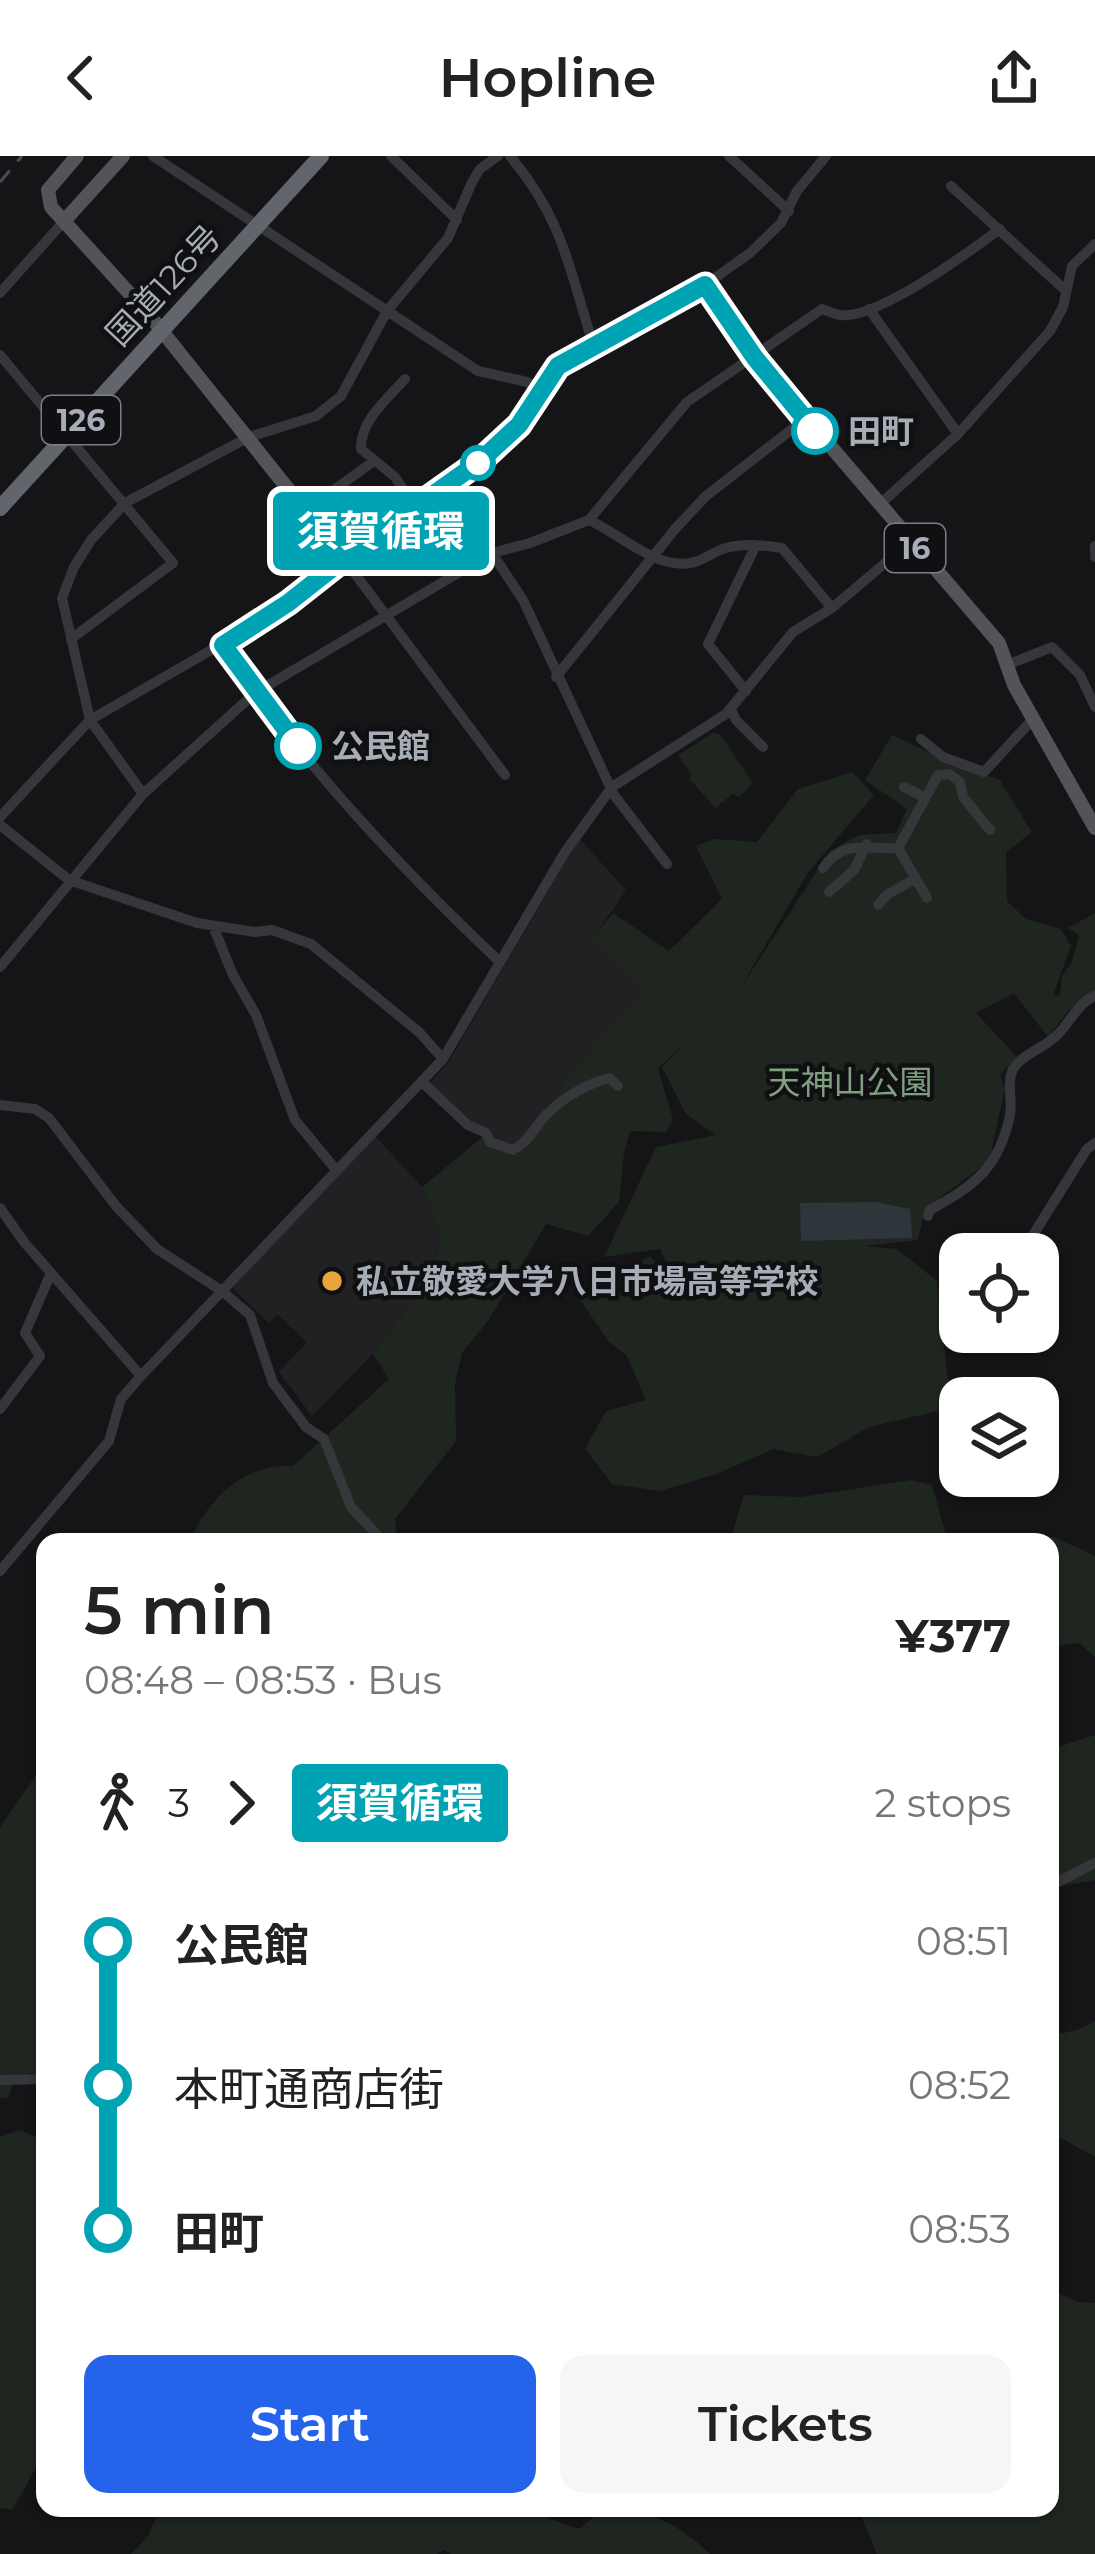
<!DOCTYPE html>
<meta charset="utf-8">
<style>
:root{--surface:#fff;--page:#f6f6f6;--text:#222;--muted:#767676;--accent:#2563eb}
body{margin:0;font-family:Montserrat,"Noto Sans JP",sans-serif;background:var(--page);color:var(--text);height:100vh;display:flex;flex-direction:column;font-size:45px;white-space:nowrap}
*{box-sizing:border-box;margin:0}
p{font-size:39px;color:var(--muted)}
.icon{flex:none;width:66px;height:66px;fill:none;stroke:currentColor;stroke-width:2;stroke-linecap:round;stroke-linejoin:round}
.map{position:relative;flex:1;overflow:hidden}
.details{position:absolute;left:36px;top:1377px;width:1023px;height:984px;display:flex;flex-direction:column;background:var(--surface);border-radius:24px;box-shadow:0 3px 9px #0004}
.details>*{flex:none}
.badge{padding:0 24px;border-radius:9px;font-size:42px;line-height:78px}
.buttons{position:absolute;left:939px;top:1077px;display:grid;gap:24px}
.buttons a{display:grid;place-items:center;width:120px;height:120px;border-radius:24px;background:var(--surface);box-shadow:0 3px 9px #0004;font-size:60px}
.map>.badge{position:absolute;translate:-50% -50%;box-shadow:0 0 0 6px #fff}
.legs{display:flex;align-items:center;gap:18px;height:132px;padding:0 48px;font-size:39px}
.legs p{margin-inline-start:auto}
.head{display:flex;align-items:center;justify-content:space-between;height:204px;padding:0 48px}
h1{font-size:66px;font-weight:600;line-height:90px}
.button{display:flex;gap:24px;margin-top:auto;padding:24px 48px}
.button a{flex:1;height:138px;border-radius:24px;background:var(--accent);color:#fff;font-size:48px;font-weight:600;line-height:138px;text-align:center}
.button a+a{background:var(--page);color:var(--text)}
ul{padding:0 48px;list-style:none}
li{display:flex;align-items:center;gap:42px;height:144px;font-size:45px}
li i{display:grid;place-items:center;width:18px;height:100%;margin:0 15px;background:currentColor}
li i::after{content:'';width:30px;height:30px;margin:-15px;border:9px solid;border-radius:50%;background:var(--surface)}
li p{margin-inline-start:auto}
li:first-child i{background:linear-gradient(#0000 50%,currentColor 0)}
li:last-child i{background:linear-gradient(currentColor 50%,#0000 0)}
header{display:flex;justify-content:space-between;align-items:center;height:156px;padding:0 48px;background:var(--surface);font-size:54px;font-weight:600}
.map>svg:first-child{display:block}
</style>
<header><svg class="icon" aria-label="back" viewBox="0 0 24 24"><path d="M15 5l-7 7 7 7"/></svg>Hopline<svg class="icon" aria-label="share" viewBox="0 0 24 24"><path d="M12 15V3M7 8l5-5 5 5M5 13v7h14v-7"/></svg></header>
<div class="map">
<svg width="1095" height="2398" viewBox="0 0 1095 2398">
<rect width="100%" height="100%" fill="#151517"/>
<path fill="#212124" d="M579 682 626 734 592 784 645 833 575 911 518 998 486 978 430 927 448 907Z
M375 980 422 1031 440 1078 433 1119 373 1198 312 1260 279 1216 307 1186 278 1159 269 1167 230 1130Z"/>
<path fill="#1f2620" d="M713 577 720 578 753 627 739 641 733 638 715 652 689 622 692 619 678 599Z
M892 579 969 615 999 623 1032 676 1006 696 1007 745 1026 763 1061 773 1071 790 1053 839 1060 840 1062 820 1072 806 1079 779 1068 772 1095 757V836L1069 854 1048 881 1014 837 976 857 1017 901 1000 919 1005 933 989 1005 925 1053 918 1084 865 1090 897 1093 937 1125 951 1252 869 1271 817 1301 773 1293 717 1318 659 1335 612 1328 585 1293 606 1255 646 1244 627 1200 608 1185 577 1139 650 1100 669 1121 701 1108 668 1111 660 1093 604 1101 656 991 716 979 686 958 662 911 683 889 658 912 673 964 666 976 630 975 624 996 619 1046 588 1080 546 1068 488 1165 462 1197 455 1228 456 1285 395 1363 398 1386H189C208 1344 243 1307 293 1310L389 1223 373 1198 433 1119 440 1078 422 1031 486 978 518 998 575 911 644 834 591 784 613 757 669 795 722 743 696 690 714 683 757 686 798 633 852 616 874 639 809 715 736 839 830 695 859 679 896 677 907 653 865 624Z
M911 1324 932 1329 948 1386H744L731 1381 744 1339 801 1341Z
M1038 1381H1054L1095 1400V1501L1079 1487 1053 1490 1050 1386H1038Z
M1095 1579V1724L1050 1732 1051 1593Z
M45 1606V1924L31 1917 17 1919 7 1943 0 1941V1671Z
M1095 1865V2001L1063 1983 1050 1982V1880L1080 1873Z
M19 1974 45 1985V2296L12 2354 0 2352V1981Z
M1050 2134 1078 2146 1095 2147V2398H877L858 2352H1050Z
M160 2352H549V2362L579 2373 604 2352C645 2352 680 2368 710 2398H451L444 2394 437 2398H131L148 2380Z"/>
<path fill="#2e363c" d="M876 1046 910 1053 912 1082 801 1085 800 1047Z"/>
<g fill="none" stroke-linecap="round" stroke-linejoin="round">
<path stroke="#36373b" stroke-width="10" d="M153 0 478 215 527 226 541 235
M391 0 457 64
M510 0C563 63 569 112 593 188
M729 0 789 55
M951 30 1065 134
M705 129 750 97 781 67 797 35 826 0
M0 137 65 64
M869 153 958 278
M0 199 173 407 71 483
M405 223C387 243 360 265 361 293L395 321 415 351
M439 334 470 378 492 397 523 444 614 639 667 708
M879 349 958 278 1050 175 1063 151 1072 110 1095 88
M306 354 374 305
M589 364C620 378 655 413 691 407 703 405 714 395 726 392 744 387 764 389 782 392L832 452
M1095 390V401
M222 489C300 605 398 710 500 806
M1007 509 1052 491 1080 519 1095 551
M556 521 675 373 706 340 805 263
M746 535 708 488 756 389
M731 553 736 564 763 591
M921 583 943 601 984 616 1033 563
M904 631 924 641
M143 638 90 564 62 442 74 411 91 384 125 347 249 281 316 260 341 240 387 155 448 82 472 26 480 13 498 0
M0 661 90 564 256 468 344 403 505 619
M0 669 69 724 197 767 255 776 272 774 311 788 419 876 443 903
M898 692 938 619 949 618 960 626 963 641 990 674
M898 692 927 742
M823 712C844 682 869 694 898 692
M829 736 854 714 867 688
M878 749 888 738 915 723
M213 770 233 819 256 859 295 964 337 1015
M0 811 143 638 255 537 492 397 530 387 589 364 687 246 822 153C828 155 833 158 840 159 877 164 969 96 1000 73
M422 926 468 969 486 977 490 986 513 994C530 985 534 971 548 957 564 941 589 927 610 922L618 930
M0 949 35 953 49 962 116 1050 157 1093 222 1135 250 1159 273 1227 306 1271 324 1283 351 1351 384 1386
M0 1052 24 1086 141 1220
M928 1060 930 1054C975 1029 999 1012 1010 959 1013 944 1006 927 1013 913 1022 898 1045 892 1057 879 1070 867 1078 846 1095 840
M1021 1098 1087 993 1095 987
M0 1253 40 1200 25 1177 51 1117
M0 1415 109 1285 121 1243 141 1220 443 903 565 696 612 631 726 558 793 476 832 452 910 386
M1050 1730 1095 1707
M0 1924 45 1923"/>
<path stroke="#52545a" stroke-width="14" d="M77 0 48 34 51 51 150 160 344 403 498 290 519 269 558 210 705 129 755 202 999 487 1014 529 1095 672
M65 64 123 0"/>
<path stroke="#62666c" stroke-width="16" d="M0 352 321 0"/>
<path stroke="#4b4d52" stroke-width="3" stroke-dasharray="15 12" stroke-linecap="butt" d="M0 26 22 0"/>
</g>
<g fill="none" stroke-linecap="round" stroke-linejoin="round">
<g stroke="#fff" stroke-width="27">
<path id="line-1" d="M298 590 223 489 288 447 358 392 479 306 519 269 558 210 705 129 755 202 815 275"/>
</g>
<use href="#line-1" stroke="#00a3b4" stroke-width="18"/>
</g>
<g fill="#fff" stroke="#00a3b4" stroke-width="6">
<circle cx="815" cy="275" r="21"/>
<circle cx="478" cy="307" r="15"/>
<circle cx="298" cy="590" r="21"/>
</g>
<circle fill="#e9a53a" stroke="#101012" stroke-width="4.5" cx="332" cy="1125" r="12"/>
<g text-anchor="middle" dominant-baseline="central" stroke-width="9" stroke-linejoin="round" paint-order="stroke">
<g fill="#101012" stroke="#7a7e85" stroke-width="3">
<rect x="42" y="240" width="78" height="48" rx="9"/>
<rect x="885" y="368" width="60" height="48" rx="9"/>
</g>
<g font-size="30" font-weight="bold" fill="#a7adb6">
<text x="81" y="264">126</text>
<text x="915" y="392">16</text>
</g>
<g font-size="33" fill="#a7adb6" stroke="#101012">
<text transform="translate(163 129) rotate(-47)">国道126号</text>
</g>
<g font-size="33" font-weight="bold" fill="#a7adb6" stroke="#101012" text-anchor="start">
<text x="848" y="275">田町</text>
<text x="331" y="590">公民館</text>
</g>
<g font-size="33" fill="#7fa07f" stroke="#101012">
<text x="850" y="926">天神山公園</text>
</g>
<g font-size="33" font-weight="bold" fill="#a7adb6" stroke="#101012" text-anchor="start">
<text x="356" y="1125">私立敬愛大学八日市場高等学校</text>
</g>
</g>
</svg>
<div class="buttons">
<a><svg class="icon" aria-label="locate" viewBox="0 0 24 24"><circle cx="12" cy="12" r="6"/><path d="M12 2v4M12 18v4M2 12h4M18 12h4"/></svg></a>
<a><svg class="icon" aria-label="layers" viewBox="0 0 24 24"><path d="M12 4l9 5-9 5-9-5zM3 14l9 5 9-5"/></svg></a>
</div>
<b class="badge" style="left:381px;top:375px;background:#00a3b4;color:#fff">須賀循環</b>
<section class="details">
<div class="head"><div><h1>5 min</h1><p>08:48 – 08:53 · Bus</p></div><b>¥377</b></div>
<div class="legs"><svg class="icon" aria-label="walk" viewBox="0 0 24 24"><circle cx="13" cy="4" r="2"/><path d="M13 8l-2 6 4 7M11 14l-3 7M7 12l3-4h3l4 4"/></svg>3<svg class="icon" aria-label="forward" viewBox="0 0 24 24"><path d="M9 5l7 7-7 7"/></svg><b class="badge" style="background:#00a3b4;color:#fff">須賀循環</b><p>2 stops</p></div>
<ul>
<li><i style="color:#00a3b4"></i><b>公民館</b><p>08:51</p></li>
<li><i style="color:#00a3b4"></i><span>本町通商店街</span><p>08:52</p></li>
<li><i style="color:#00a3b4"></i><b>田町</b><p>08:53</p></li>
</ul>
<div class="button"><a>Start</a><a>Tickets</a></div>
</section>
</div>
